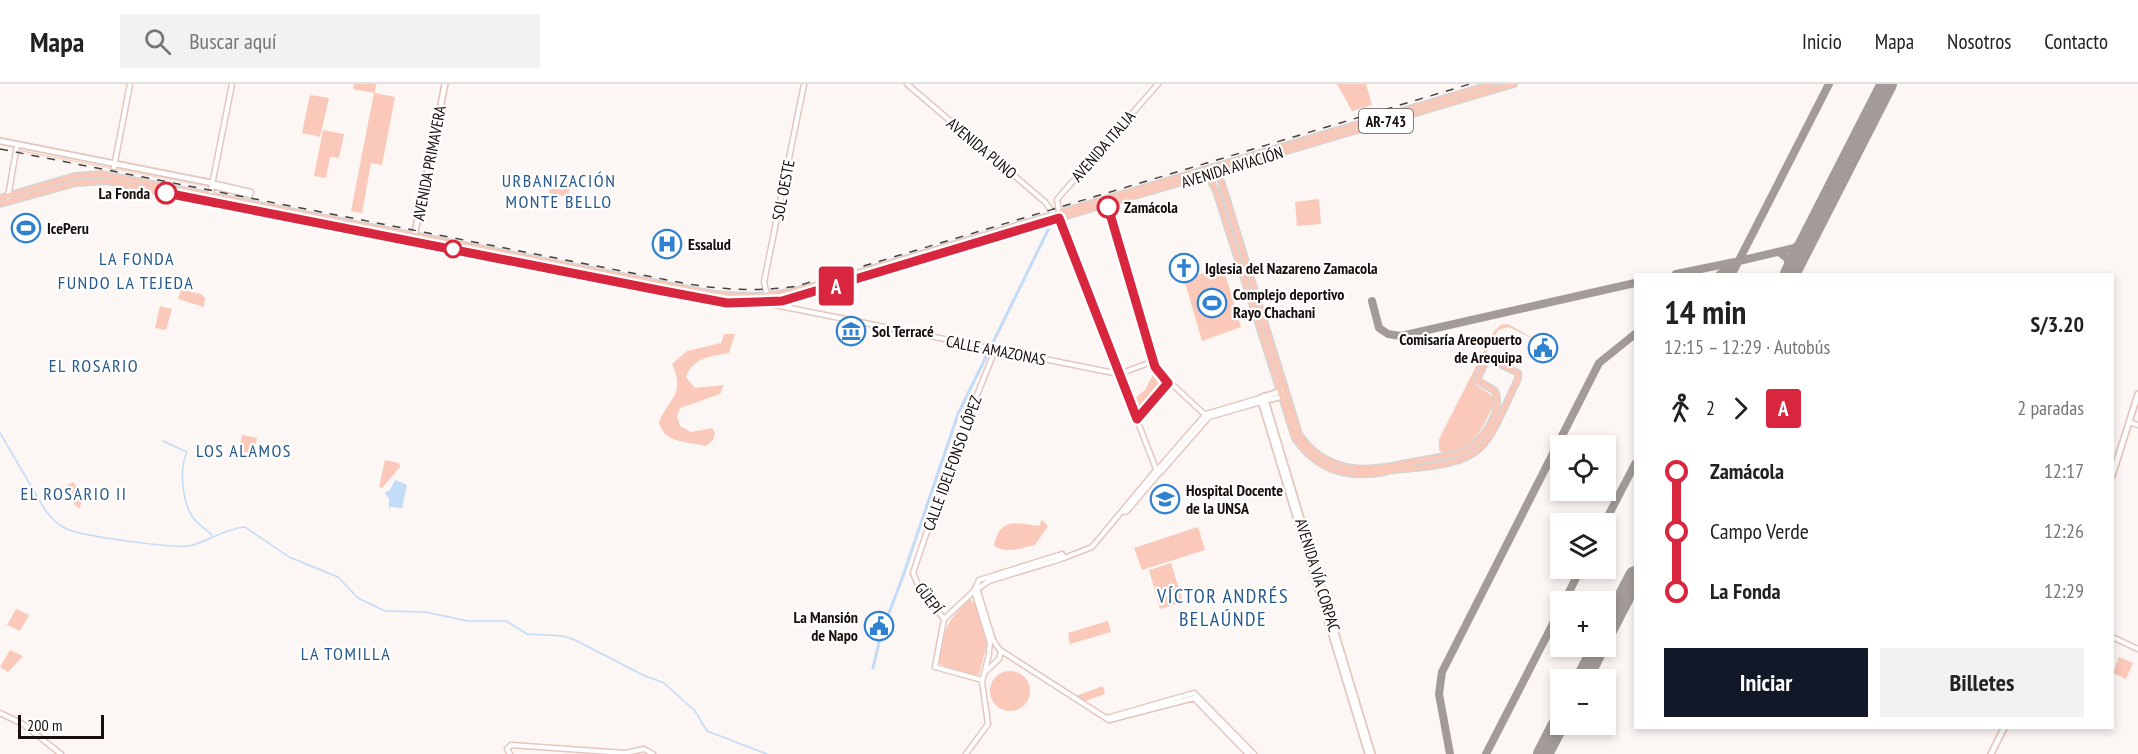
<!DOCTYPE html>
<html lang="es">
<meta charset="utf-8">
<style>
:root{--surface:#fff;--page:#f2f2f2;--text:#222;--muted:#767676;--line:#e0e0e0;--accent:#111827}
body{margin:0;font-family:"PT Sans Narrow",sans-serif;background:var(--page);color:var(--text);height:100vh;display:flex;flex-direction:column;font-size:22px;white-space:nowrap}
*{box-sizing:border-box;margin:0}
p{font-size:20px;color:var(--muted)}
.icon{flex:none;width:33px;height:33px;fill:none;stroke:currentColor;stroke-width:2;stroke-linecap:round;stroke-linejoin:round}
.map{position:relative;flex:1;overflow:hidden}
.side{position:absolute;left:1634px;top:189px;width:480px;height:456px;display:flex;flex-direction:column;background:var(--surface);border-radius:0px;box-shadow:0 3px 9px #0003}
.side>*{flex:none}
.badge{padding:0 12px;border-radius:4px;font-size:21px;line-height:39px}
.buttons{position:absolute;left:1550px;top:351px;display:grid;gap:12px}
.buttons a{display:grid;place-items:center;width:66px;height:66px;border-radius:0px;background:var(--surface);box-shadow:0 3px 9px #0003;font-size:30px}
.scale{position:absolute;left:18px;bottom:15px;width:86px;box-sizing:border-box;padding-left:6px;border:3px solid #180f0c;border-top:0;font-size:16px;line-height:21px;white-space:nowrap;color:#180f0c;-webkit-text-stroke:4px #fff;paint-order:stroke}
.map>.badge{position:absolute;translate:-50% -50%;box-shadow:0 0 0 3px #fff}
.legs{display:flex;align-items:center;gap:9px;height:66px;padding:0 30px;font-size:20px}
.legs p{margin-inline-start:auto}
.summary{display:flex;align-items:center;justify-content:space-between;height:102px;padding:0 30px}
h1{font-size:33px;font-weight:600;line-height:45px}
.primary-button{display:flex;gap:12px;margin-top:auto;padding:12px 30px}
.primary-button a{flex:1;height:69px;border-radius:0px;background:var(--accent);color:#fff;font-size:24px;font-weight:600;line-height:69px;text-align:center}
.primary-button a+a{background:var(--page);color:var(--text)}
ul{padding:0 30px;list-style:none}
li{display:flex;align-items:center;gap:21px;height:60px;font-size:22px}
li i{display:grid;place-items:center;width:9px;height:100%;margin:0 8px;background:currentColor}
li i::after{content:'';width:15px;height:15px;margin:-8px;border:4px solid;border-radius:50%;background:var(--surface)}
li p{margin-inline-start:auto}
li:first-child i{background:linear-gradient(#0000 50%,currentColor 0)}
li:last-child i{background:linear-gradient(currentColor 50%,#0000 0)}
header{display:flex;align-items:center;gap:36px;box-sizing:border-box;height:84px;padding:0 30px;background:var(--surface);border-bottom:2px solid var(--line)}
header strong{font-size:28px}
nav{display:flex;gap:33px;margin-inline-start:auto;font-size:21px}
.search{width:420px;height:54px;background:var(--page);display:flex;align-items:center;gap:15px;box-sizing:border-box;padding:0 21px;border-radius:0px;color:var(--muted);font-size:22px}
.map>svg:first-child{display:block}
</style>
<header>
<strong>Mapa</strong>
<div class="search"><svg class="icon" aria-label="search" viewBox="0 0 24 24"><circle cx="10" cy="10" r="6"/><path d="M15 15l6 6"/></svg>Buscar aquí</div>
<nav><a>Inicio</a><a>Mapa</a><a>Nosotros</a><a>Contacto</a></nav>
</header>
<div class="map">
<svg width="2138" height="670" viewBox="0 0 2138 670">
<rect width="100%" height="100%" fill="#fcf6f4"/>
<path fill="#fac9b9" d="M354 0H376L375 9 395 13 382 81 371 79 362 129 351 127 374 9 353 5Z
M1337 0H1366L1372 21 1352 27Z
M310 11 329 14 320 53 302 49Z
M323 46 344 50 339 74 330 73 326 94 314 92Z
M20 66 205 102 208 103 18 67Z
M551 96 571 99 568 113 549 109Z
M1319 115 1321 140 1297 142 1295 118Z
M1223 183 1241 243 1202 257 1184 195Z
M181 206 201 210 205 214 204 223 178 215Z
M160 222 172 225 166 246 155 244Z
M1502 240 1510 241 1539 258 1509 243 1498 246 1474 293 1475 300 1494 313C1495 321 1490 328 1486 336 1476 356 1466 367 1442 369L1439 366V355L1494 247Z
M724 250H735L729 269C712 272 692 274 686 293L695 304 724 301 720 310 680 324 677 332 680 342 691 348 712 344 715 349 713 356 706 362C687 357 664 360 659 338 669 314 686 309 672 280L687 267 721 259Z
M1155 287 1164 299 1139 330 1133 316 1145 306Z
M242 351 257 354 254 370 239 367Z
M385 376 399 379 400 383 382 404 379 403Z
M73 398 85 412 79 425 61 405Z
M1042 436 1048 442 1035 461C1021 464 1007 470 994 462 1000 434 1013 438 1039 442Z
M1198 443 1205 466 1142 486 1134 464Z
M1171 479 1183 518 1160 525 1149 486Z
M970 515 972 518 975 517 988 556 979 591 976 593 939 580C943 545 945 539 970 515Z
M16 525 29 531 20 547 7 541Z
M1108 537 1111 548 1070 560 1068 549Z
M10 566 23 572 8 588 0 583Z
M2119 573 2133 579 2126 595 2113 589Z
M990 607a20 20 0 1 1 40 0a20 20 0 1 1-40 0Z
M1103 602 1105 610 1085 617 1076 612Z"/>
<path fill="#c2dbf6" d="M395 396 407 401 402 424 390 423 389 430V415L385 409 390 406Z"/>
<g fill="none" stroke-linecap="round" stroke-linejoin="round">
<path stroke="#c2dbf6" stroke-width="1.5" d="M0 349 45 426C51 434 59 442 69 446 86 452 178 466 193 461 210 456 227 444 245 443L289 473 338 493 358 514 385 527 425 528 468 537H506L527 550 563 552 575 556 643 591 664 599 695 627 707 647 767 670
M163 357 187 368C179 386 182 415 192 432 196 439 206 445 212 451"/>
<path stroke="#c2dbf6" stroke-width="3" d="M881 550 903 492 958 330 1050 142
M873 584 880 554"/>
<path stroke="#a29b98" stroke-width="8" d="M1779 168 1787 174 1791 187
M1676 190 1735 178
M1720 190 1739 177 1794 164 1807 156
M1732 190 1829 0
M1372 217 1379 244 1388 250 1401 252 1635 199
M1604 440 1635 380
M1564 518 1581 484
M1450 670 1439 610 1442 588 1599 279 1635 250
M1486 670 1560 526"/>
<path stroke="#a29b98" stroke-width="20" d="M1790 190 1887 0
M1605 550 1635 492
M1582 596 1599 562
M1543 670 1560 637"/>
<g stroke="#e3c7be" stroke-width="7">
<path id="tertiary" d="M907 0 1045 118 1054 130
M114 83 130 0
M212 99 251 108
M212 102 250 111
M210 111 232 0
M8 113 17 61
M1106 118 1157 286 1203 329 1211 332
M1059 128 1057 116 1059 113 1158 0
M1059 134 1156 385
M767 211 764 198 804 0
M765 219 1119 290 1154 277
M2129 338 2138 341
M1158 385 1206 330 1260 314
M1161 388 1209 333 1261 318
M1123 428 1127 427 1161 387
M1062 470 1064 473 1061 475 1059 472Z
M1064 474 1092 463 1157 385
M977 504 993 556 1001 568 999 575 985 588
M974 507 979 496 1059 471
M974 507 990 559 989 567
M944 535 919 503 913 489 951 376 995 266
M944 535 974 507 989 497 1061 475
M944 535 935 583 982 596
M2112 553 2138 565
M1000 566 1109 636 1194 614 1248 670
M0 629 23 640 61 670
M1107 634 1194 609 1254 670
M510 670 507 665 511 661 625 669 644 665 653 670
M966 670 988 640 982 598 989 570"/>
</g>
<g stroke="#e3c7be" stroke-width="8">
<path id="secondary" d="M0 57 212 99
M414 153 445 0
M1284 306 1260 314 1368 670
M1264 312 1372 670
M1264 317 1284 312
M2112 392 2138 310
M1991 670 2004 644"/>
</g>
<g stroke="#d5d4d3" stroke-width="8">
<path id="primary" d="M1219 90 1299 350C1319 380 1350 389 1384 383
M1209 93 1216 107 1295 354C1317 387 1348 395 1385 388
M0 114 75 92 101 90 703 208C742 215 776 213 813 202L1493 0
M0 120 76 99 107 97 663 207C708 215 749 223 796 214L1103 121 1193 95 1213 92 1263 74 1514 0
M1386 383 1461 369C1480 361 1504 328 1495 307L1477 296 1487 274 1518 289V295C1508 314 1495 350 1480 364 1459 384 1415 383 1387 387"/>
</g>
<use href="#tertiary" stroke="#fff" stroke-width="4"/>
<use href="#secondary" stroke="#fff" stroke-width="4.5"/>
<use href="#primary" stroke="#fac8b8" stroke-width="5"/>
<path stroke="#48403d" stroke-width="1.5" stroke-dasharray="8 8" stroke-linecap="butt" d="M0 65 683 199C722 206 758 208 797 202L1470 0"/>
</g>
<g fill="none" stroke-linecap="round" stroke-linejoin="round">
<g stroke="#fff" stroke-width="14">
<path id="line-1" d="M166 109 663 207 727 219 782 217 1059 134 1137 335 1168 299 1155 283 1108 123"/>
</g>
<use href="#line-1" stroke="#d7263d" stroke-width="9"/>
</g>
<defs>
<g id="stadium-ring" transform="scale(1.5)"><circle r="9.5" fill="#fff" stroke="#3082d1" stroke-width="1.5"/><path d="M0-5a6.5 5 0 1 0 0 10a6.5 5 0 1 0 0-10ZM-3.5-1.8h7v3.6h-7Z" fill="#3082d1"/></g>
<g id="hospital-ring" transform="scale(1.5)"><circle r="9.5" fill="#fff" stroke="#3082d1" stroke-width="1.5"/><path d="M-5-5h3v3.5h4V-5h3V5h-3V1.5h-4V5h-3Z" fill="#3082d1"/></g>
<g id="church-ring" transform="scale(1.5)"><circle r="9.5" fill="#fff" stroke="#3082d1" stroke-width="1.5"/><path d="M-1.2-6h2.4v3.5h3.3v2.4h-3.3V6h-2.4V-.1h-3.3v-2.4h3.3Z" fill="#3082d1"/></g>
<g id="museum-ring" transform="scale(1.5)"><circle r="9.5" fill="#fff" stroke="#3082d1" stroke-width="1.5"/><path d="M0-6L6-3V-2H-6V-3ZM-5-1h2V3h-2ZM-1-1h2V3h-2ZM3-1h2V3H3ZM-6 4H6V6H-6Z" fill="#3082d1"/></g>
<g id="civic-ring" transform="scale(1.5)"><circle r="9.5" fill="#fff" stroke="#3082d1" stroke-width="1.5"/><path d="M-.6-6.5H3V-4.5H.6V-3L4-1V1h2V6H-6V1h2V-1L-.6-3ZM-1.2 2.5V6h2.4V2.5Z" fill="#3082d1"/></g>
<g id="university-ring" transform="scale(1.5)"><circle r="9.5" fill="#fff" stroke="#3082d1" stroke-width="1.5"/><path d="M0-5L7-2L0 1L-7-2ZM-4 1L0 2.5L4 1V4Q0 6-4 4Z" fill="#3082d1"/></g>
</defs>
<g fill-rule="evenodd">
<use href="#stadium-ring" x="26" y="144"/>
<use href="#hospital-ring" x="667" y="160"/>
<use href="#church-ring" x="1184" y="184"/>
<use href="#stadium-ring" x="1212" y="219"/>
<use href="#museum-ring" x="851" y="247"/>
<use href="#civic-ring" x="1543" y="264"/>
<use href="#university-ring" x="1165" y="415"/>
<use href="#civic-ring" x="879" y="542"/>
</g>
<g fill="#fff" stroke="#d7263d" stroke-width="3">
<circle cx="166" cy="109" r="10"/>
<circle cx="1108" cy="123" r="10"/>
<circle cx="453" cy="165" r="8"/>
</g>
<g text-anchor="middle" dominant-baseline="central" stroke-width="4.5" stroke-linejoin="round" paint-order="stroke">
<rect fill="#fff" stroke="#5d5755" stroke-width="1.5" x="1359" y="25" width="54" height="24" rx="4.5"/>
<g font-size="15" font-weight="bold" fill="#180f0c">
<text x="1386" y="37">AR-743</text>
</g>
<g font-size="16" fill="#180f0c" stroke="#fff">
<text transform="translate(1103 62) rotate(-49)">AVENIDA ITALIA</text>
<text transform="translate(982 64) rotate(40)">AVENIDA PUNO</text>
<text transform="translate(429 79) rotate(-79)">AVENIDA PRIMAVERA</text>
<text transform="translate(1232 83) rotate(-17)">AVENIDA AVIACIÓN</text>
<text transform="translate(783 106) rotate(-79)">SOL OESTE</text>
<text transform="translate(996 266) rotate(11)">CALLE AMAZONAS</text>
<text transform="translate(952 379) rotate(-70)">CALLE IDELFONSO LÓPEZ</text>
<text transform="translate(1318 491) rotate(73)">AVENIDA VÍA CORPAC</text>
<text transform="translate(929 514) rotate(53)">GÜEPÍ</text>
</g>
<g font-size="16" font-weight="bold" fill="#180f0c" stroke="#fff" text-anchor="end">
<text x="150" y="109">La Fonda</text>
<text x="1124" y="123" text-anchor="start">Zamácola</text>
</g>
<g font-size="16" font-weight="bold" fill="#180f0c" stroke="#fff" text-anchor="start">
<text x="47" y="144">IcePeru</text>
<text x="688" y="160">Essalud</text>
<text x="1205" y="184">Iglesia del Nazareno Zamacola</text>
<text x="1233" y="210">Complejo deportivo<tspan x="1233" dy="18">Rayo Chachani</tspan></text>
<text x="872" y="247">Sol Terracé</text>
<text x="1522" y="255" text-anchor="end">Comisaría Areopuerto<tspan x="1522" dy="18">de Arequipa</tspan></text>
<text x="1186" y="406">Hospital Docente<tspan x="1186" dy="18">de la UNSA</tspan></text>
<text x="858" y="533" text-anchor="end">La Mansión<tspan x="858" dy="18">de Napo</tspan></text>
</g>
<g font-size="18" letter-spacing="1.5" fill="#26588c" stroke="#fff">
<text x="559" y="96">URBANIZACIÓN<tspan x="559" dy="21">MONTE BELLO</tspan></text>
<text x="137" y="174">LA FONDA</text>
<text x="126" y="198">FUNDO LA TEJEDA</text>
<text x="94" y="281">EL ROSARIO</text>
<text x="244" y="366">LOS ALAMOS</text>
<text x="74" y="409">EL ROSARIO II</text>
<text x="346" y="569">LA TOMILLA</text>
</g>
<g font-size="20" letter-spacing="1.5" fill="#26588c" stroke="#fff">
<text x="1223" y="512">VÍCTOR ANDRÉS<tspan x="1223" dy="23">BELAÚNDE</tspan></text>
</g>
</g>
</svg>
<div class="buttons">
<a><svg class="icon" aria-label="locate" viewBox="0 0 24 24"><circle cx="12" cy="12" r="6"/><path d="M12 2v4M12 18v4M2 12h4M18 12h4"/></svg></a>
<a><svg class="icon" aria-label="layers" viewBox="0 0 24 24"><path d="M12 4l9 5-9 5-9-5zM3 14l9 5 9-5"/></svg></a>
<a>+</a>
<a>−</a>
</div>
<div class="scale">200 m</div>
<b class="badge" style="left:836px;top:202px;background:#d7263d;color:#fff">A</b>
<section class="side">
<div class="summary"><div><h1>14 min</h1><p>12:15 – 12:29 · Autobús</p></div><b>S/3.20</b></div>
<div class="legs"><svg class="icon" aria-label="walk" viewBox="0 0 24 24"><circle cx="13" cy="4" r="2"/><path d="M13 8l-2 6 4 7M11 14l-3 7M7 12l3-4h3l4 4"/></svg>2<svg class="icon" aria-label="forward" viewBox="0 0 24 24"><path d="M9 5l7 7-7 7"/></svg><b class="badge" style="background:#d7263d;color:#fff">A</b><p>2 paradas</p></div>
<ul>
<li><i style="color:#d7263d"></i><b>Zamácola</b><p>12:17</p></li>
<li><i style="color:#d7263d"></i><span>Campo Verde</span><p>12:26</p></li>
<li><i style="color:#d7263d"></i><b>La Fonda</b><p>12:29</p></li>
</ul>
<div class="primary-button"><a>Iniciar</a><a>Billetes</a></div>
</section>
</div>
